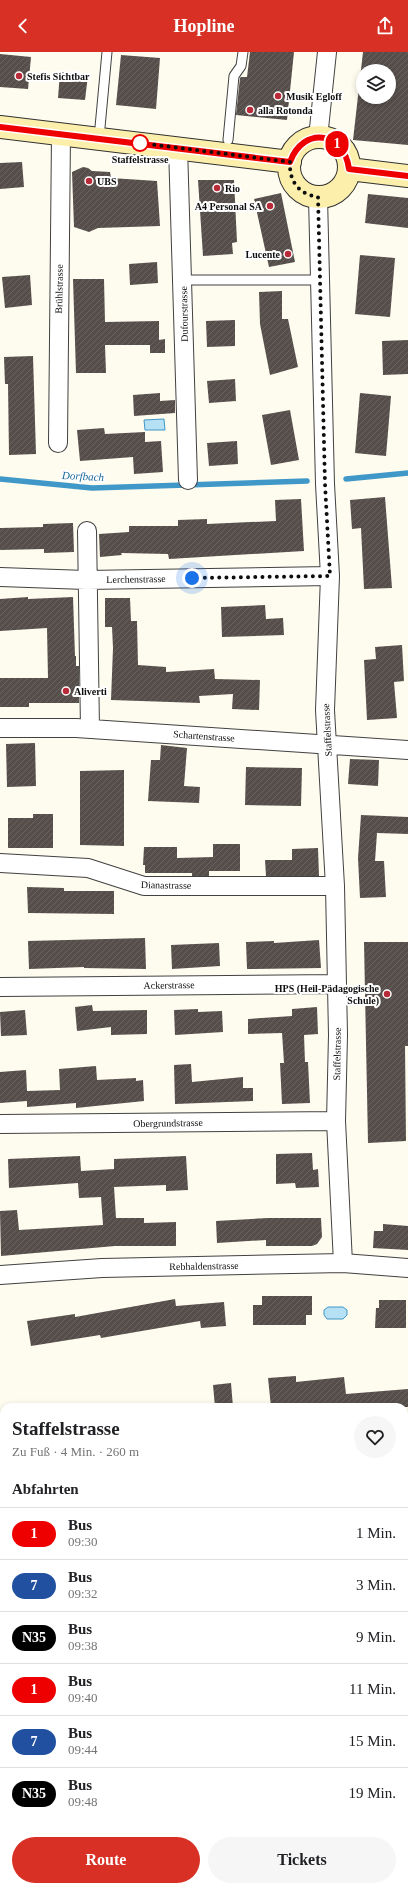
<!DOCTYPE html>
<html lang="de">
<meta charset="utf-8">
<style>
:root{--surface:#fff;--page:#f6f6f6;--text:#202124;--muted:#757577;--line:#e0e0e0;--accent:#d93025}
body{margin:0;font-family:Georgia,serif;background:var(--page);color:var(--text);height:100vh;display:flex;flex-direction:column;font-size:15px;white-space:nowrap}
*{box-sizing:border-box;margin:0}
p{font-size:13px;color:var(--muted)}
.icon{flex:none;width:22px;height:22px;fill:none;stroke:currentColor;stroke-width:2;stroke-linecap:round;stroke-linejoin:round}
.map{position:relative;flex:1;overflow:hidden}
.drawer{position:absolute;left:0px;top:1351px;width:408px;height:488px;display:flex;flex-direction:column;background:var(--surface);border-radius:12px 12px 0 0;box-shadow:0 2px 6px #0003}
.drawer>*{flex:none}
.badge{padding:0 8px;border-radius:13px;font-size:14px;line-height:26px}
.buttons{position:absolute;left:356px;top:12px;display:grid;gap:8px}
.buttons a{display:grid;place-items:center;width:40px;height:40px;border-radius:50%;background:var(--surface);box-shadow:0 2px 6px #0003;font-size:20px}
.you{position:absolute;width:20px;height:20px;margin:-10px;border:3px solid #fff;border-radius:50%;background:#1a73e8;box-shadow:0 0 0 6px #1a73e833}
.map>.badge{position:absolute;translate:-50% -50%;box-shadow:0 0 0 2px #fff}
h2{padding:0 12px;font-size:15px;line-height:36px}
.round{display:grid;place-items:center;flex:none;width:42px;height:42px;border-radius:21px;background:var(--page)}
.overview{display:flex;align-items:center;justify-content:space-between;height:68px;padding:0 12px}
h1{font-size:19px;font-weight:600;line-height:30px}
.primary-button{display:flex;gap:8px;margin-top:auto;padding:8px 12px}
.primary-button a{flex:1;height:46px;border-radius:24px;background:var(--accent);color:#fff;font-size:16px;font-weight:600;line-height:46px;text-align:center}
.primary-button a+a{background:var(--page);color:var(--text)}
ul{padding:0;list-style:none}
li{display:flex;align-items:center;gap:12px;height:52px;padding:0 12px;border-top:1px solid var(--line)}
li div{flex:1}
li b{display:block;font-size:15px}
li em{font-style:normal}
li .badge{min-width:44px;font-weight:700;text-align:center}
header{display:flex;justify-content:space-between;align-items:center;height:52px;padding:0 12px;background:var(--accent);color:#fff;font-size:18px;font-weight:600}
.map>svg:first-child{display:block}
</style>
<header><svg class="icon" aria-label="back" viewBox="0 0 24 24"><path d="M15 5l-7 7 7 7"/></svg>Hopline<svg class="icon" aria-label="share" viewBox="0 0 24 24"><path d="M12 15V3M7 8l5-5 5 5M5 13v7h14v-7"/></svg></header>
<div class="map">
<svg width="408" height="1839" viewBox="0 0 408 1839">
<defs>
<pattern id="farmland-furrows" width="10" height="10" patternUnits="userSpaceOnUse"><rect width="10" height="10" fill="#f3efd0"/><path d="M-1 1l2-2M0 10L10 0M9 11l2-2" fill="none" stroke="#cfccb1"/></pattern>
<pattern id="building-hatch" width="6" height="6" patternUnits="userSpaceOnUse"><rect width="6" height="6" fill="#564e4a"/><path d="M-1 1l2-2M0 6l6-6M5 7l2-2" fill="none" stroke="#696360"/></pattern>
</defs>
<rect width="100%" height="100%" fill="#fefbef"/>
<path fill="url(#farmland-furrows)" d="M4 1696V1835H404V1780L408 1802V1839H0V1697Z"/>
<path fill="#b6e0f4" stroke="#3f98c8" d="M164 367 165 378H145L144 368Z
M328 1255H343L347 1258V1263L343 1267H327L324 1263V1258Z"/>
<g fill="none" stroke-linecap="round" stroke-linejoin="round">
<path stroke="#3f98c8" stroke-width="5.5" d="M0 427 92 436 307 429
M346 427 408 421"/>
</g>
<path fill="url(#building-hatch)" fill-rule="evenodd" d="M250 0H294L287 68 236 63 240 26 241 25H247Z
M363 0H408V93L353 88ZM363 19H389V45H363Z
M0 2 31 5 28 37 0 35Z
M121 3 160 6 156 57 116 53Z
M60 20 88 23 85 48 58 46Z
M22 110 24 135 0 137V111Z
M83 115 88 116 92 119 110 120 111 126 157 129 160 174 98 176 89 180 74 175 72 120Z
M198 128H234L237 190 232 191 233 202 203 204Z
M281 141 295 210 269 215 254 147Z
M368 142 408 146V176L365 171Z
M360 203 395 206 390 265 355 262Z
M157 210 158 231 130 233 129 212Z
M30 223 32 253 5 256 2 225Z
M73 227H104L105 270 159 269V288L165 287V301H150V293H105L106 321H76Z
M282 239V267H288L298 315 270 323 260 272 259 240Z
M235 268V294L207 295 206 269Z
M408 288V322L383 323 382 289Z
M33 304 36 402 9 403 8 332H5L4 305Z
M235 327 236 349 209 351 207 329Z
M160 341V349L175 348V361L134 364 133 343Z
M360 341 391 344 386 404 355 401Z
M290 358 299 408 271 413 262 363Z
M104 376 105 382 145 380V390L161 389 163 420 134 422 133 405 80 409 77 378Z
M237 389 238 412 209 414 207 391Z
M385 445 392 536 364 537 361 476 352 477 350 448Z
M301 447 304 499 169 507 168 502 121 501 122 503 100 505 99 482 129 480V474H178V468L207 467V472L276 469 275 448Z
M73 471 74 500 44 501V497L0 498V476L43 475V472Z
M28 545V547L73 545 75 604H76V614H79V651H29V655H0V626H48L47 576 0 579V547Z
M105 546H130L131 569H137L138 613 166 615V620L214 617 215 627 260 628 259 658 232 657 233 642 199 644 200 651 111 648 113 596 112 575H105Z
M265 553 266 567 283 566 284 583 222 585 221 555Z
M402 593 404 629 394 630 397 666 367 668 364 608 376 607 375 595Z
M35 691 36 734 7 735 6 692Z
M161 693 187 696 184 734 200 735 199 751 148 749 151 708H160Z
M350 707 379 708 378 734 348 732Z
M246 715 302 716 301 754 245 753Z
M124 718V794L80 793V719Z
M33 762H53V796H8V766H33Z
M361 763 408 765V782L377 781 375 809H384L386 845 360 846 358 806Z
M213 792H240V819H209V824H192V821H145V813H143L144 795H177V806L213 805Z
M318 796 319 824H266L265 808H292V797Z
M27 835 64 836V839H114V862L28 861Z
M145 886 146 917 84 916V915L29 917 28 889Z
M319 888 321 916 247 917 246 890 274 889V891Z
M364 890H408V994H405L406 1089 368 1091Z
M219 891 220 914 172 917 171 893Z
M92 953 93 959 147 958V982L111 983V975L77 979 75 955Z
M317 955 318 982 304 983 305 1010H308L310 1051 282 1052 280 1011H284L282 981 248 982V967L292 964V957Z
M198 957V960L222 959 223 980 175 983 174 958Z
M25 958 27 983 1 984 0 960Z
M191 1012 192 1030 243 1025V1036H253V1049L175 1052 174 1013Z
M96 1014 97 1028 136 1026V1029L143 1028 144 1049 76 1056V1051L27 1055V1049L0 1051V1020L26 1018 27 1039 60 1038 59 1017Z
M312 1101 313 1118 318 1117 319 1135 296 1136 295 1131 276 1132V1102Z
M80 1104 81 1119 114 1117V1107L186 1104 188 1138 166 1139V1133L114 1135 116 1166H144V1171L176 1170V1194H115L1 1204 0 1159 17 1158 19 1178 103 1173 101 1145 79 1146 78 1131 9 1136 8 1107Z
M268 1166H321L322 1185 317 1192 312 1194H266V1188L217 1191 216 1169Z
M383 1172 408 1174V1198L373 1196 374 1179H383Z
M262 1244H312V1263H306V1273H253V1253H262Z
M175 1247 176 1254 224 1250 226 1274 201 1276 200 1269 101 1286 100 1283 31 1294 27 1269 75 1262V1265Z
M379 1248H406V1276H375L376 1256H379Z
M296 1324V1330L344 1325 346 1342 408 1337V1355H271L268 1326Z
M231 1331 233 1355H215L213 1333Z"/>
<g fill="none" stroke-linecap="round" stroke-linejoin="round">
<g stroke="#414141" stroke-width="11">
<path id="service" d="M99 86 107 0
M228 88 234 24 241 14 243 0
M183 228H321"/>
</g>
<g stroke="#414141" stroke-width="20">
<path id="minor" d="M318 86 327 0
M178 95 188 428
M318 145 325 432 330 524 325 658 335 834 338 983 336 1069 343 1211
M58 391 61 82
M87 479 90 677
M0 525 86 528 330 524
M0 676H76L408 698
M0 811 88 816 144 834H335
M0 935 337 932
M0 1072 336 1069
M0 1223 102 1216 343 1211 408 1216
M404 1386 408 1387
M0 1416H4
M404 1534H408
M0 1536 4 1537"/>
</g>
<g stroke="#303030" stroke-width="24">
<path id="secondary" d="M0 75 290 110
M289 115a30 30 0 1 1 60 0a30 30 0 1 1-60 0Z
M349 117 408 124"/>
</g>
<use href="#service" stroke="#fff" stroke-width="9"/>
<use href="#minor" stroke="#fff" stroke-width="18"/>
<use href="#secondary" stroke="#fcefac" stroke-width="22"/>
</g>
<g fill="none" stroke-linecap="round" stroke-linejoin="round">
<g stroke="#fff" stroke-width="9">
<path id="line" d="M0 75 290 110C303 74 344 79 349 117L408 124"/>
</g>
<use href="#line" stroke="#e00" stroke-width="6"/>
<path stroke="#0e0e0e" stroke-width="4" stroke-dasharray="0 7.2" d="M140 91 290 110C289 130 299 142 318 145L325 432 330 524 192 526"/>
</g>
<g fill="#b92a38" stroke="#fff" stroke-width="1.5">
<circle cx="19" cy="24" r="4"/>
<circle cx="278" cy="44" r="4"/>
<circle cx="250" cy="58" r="4"/>
<circle cx="89" cy="129" r="4"/>
<circle cx="217" cy="136" r="4"/>
<circle cx="270" cy="154" r="4"/>
<circle cx="288" cy="202" r="4"/>
<circle cx="66" cy="639" r="4"/>
<circle cx="387" cy="942" r="4"/>
</g>
<circle fill="#fff" stroke="#e00" stroke-width="2" cx="140" cy="91" r="8"/>
<g text-anchor="middle" dominant-baseline="central" stroke-width="4" stroke-linejoin="round" paint-order="stroke">
<g font-size="10" font-weight="bold" fill="#0e0e0e" stroke="#fff" text-anchor="start">
<text x="27" y="24">Stefis Sichtbar</text>
<text x="286" y="44">Musik Egloff</text>
<text x="258" y="58">alla Rotonda</text>
<text x="97" y="129">UBS</text>
<text x="225" y="136">Rio</text>
<text x="262" y="154" text-anchor="end">A4 Personal SA</text>
<text x="280" y="202" text-anchor="end">Lucente</text>
<text x="74" y="639">Aliverti</text>
<text x="379" y="936" text-anchor="end">HPS (Heil-Pädagogische<tspan x="379" dy="12">Schule)</tspan></text>
</g>
<g font-size="10" font-weight="bold" fill="#0e0e0e" stroke="#fff">
<text x="140" y="107">Staffelstrasse</text>
</g>
<g font-size="10" fill="#0e0e0e" stroke="#fff">
<text transform="translate(59 237) rotate(-89)">Brühlstrasse</text>
<text transform="translate(184 262) rotate(-91)">Dufourstrasse</text>
<text transform="translate(136 527) rotate(-1)">Lerchenstrasse</text>
<text transform="translate(327 678) rotate(-93)">Staffelstrasse</text>
<text transform="translate(204 684) rotate(4)">Schartenstrasse</text>
<text transform="translate(166 833) rotate(1)">Dianastrasse</text>
<text transform="translate(169 933) rotate(-1)">Ackerstrasse</text>
<text transform="translate(337 1002) rotate(-89)">Staffelstrasse</text>
<text transform="translate(168 1071) rotate(-1)">Obergrundstrasse</text>
<text transform="translate(204 1214) rotate(-1)">Rebhaldenstrasse</text>
</g>
<g font-size="11" font-style="italic" fill="#1b6a9b" stroke="#fff">
<text transform="translate(83 424) rotate(3)">Dorfbach</text>
</g>
</g>
</svg>
<div class="buttons">
<a><svg class="icon" aria-label="layers" viewBox="0 0 24 24"><path d="M12 4l9 5-9 5-9-5zM3 14l9 5 9-5"/></svg></a>
</div>
<div class="you" style="left:192px;top:526px"></div>
<b class="badge" style="left:337px;top:92px;background:#e00;color:#fff">1</b>
<section class="drawer">
<div class="overview"><div><h1>Staffelstrasse</h1><p>Zu Fuß · 4 Min. · 260 m</p></div><a class="round"><svg class="icon" aria-label="heart" viewBox="0 0 24 24"><path d="M12 20l-8-8c-3-5 5-10 8-4 3-6 11-1 8 4z"/></svg></a></div>
<h2>Abfahrten</h2>
<ul>
<li><span class="badge" style="background:#e00;color:#fff">1</span><div><b>Bus</b><p>09:30</p></div><em>1 Min.</em></li>
<li><span class="badge" style="background:#20509f;color:#fff">7</span><div><b>Bus</b><p>09:32</p></div><em>3 Min.</em></li>
<li><span class="badge" style="background:#000;color:#fff">N35</span><div><b>Bus</b><p>09:38</p></div><em>9 Min.</em></li>
<li><span class="badge" style="background:#e00;color:#fff">1</span><div><b>Bus</b><p>09:40</p></div><em>11 Min.</em></li>
<li><span class="badge" style="background:#20509f;color:#fff">7</span><div><b>Bus</b><p>09:44</p></div><em>15 Min.</em></li>
<li><span class="badge" style="background:#000;color:#fff">N35</span><div><b>Bus</b><p>09:48</p></div><em>19 Min.</em></li>
</ul>
<div class="primary-button"><a>Route</a><a>Tickets</a></div>
</section>
</div>
